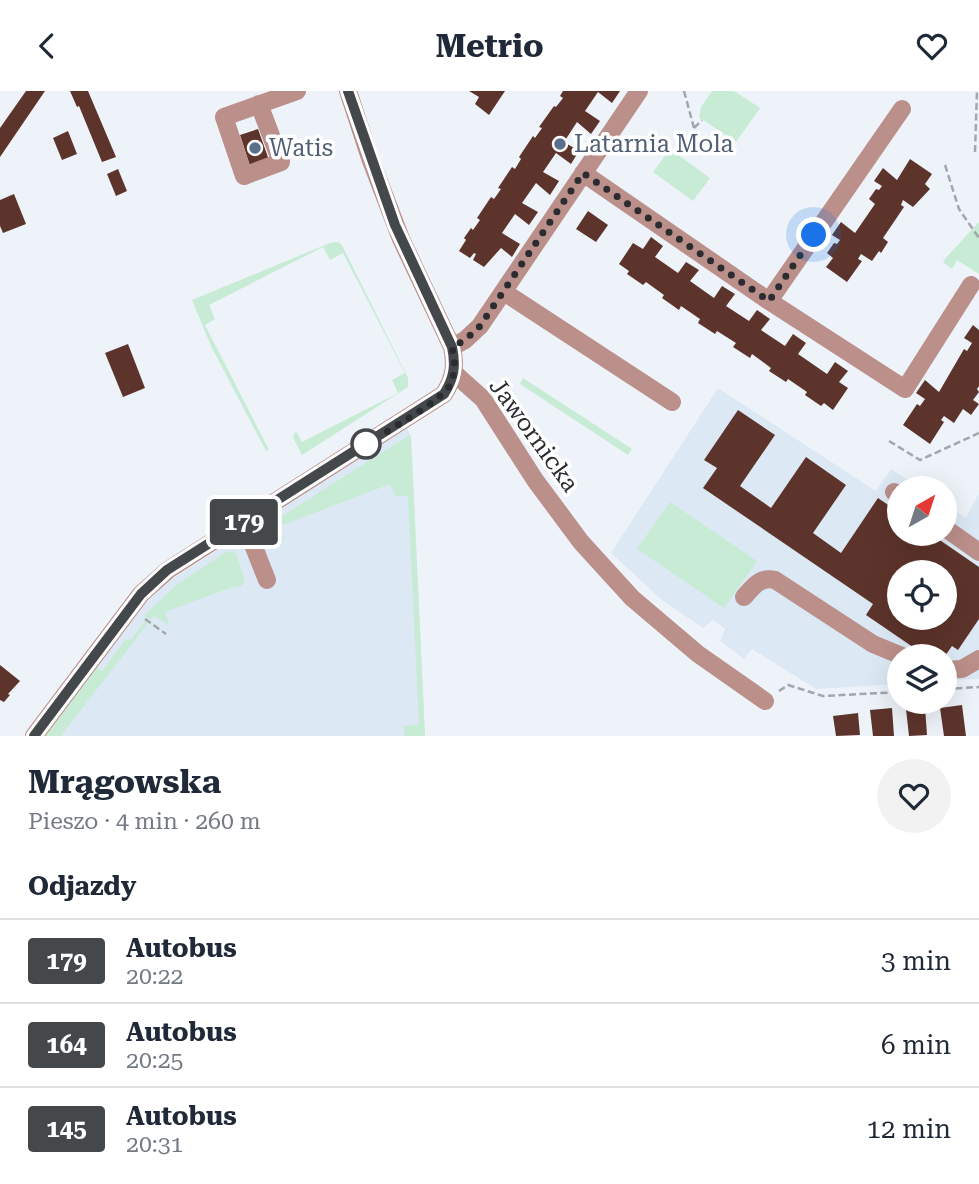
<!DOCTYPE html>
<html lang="pl">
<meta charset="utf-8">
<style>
:root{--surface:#fff;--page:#f2f2f3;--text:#1f2937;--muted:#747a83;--line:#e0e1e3}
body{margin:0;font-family:"Roboto Serif",serif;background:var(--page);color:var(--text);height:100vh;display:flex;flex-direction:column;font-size:26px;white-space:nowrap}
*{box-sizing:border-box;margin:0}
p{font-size:23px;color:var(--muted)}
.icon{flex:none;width:38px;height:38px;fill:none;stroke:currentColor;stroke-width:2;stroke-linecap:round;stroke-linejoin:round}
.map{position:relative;height:645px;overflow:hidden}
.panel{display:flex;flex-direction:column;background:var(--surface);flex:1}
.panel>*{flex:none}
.badge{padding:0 14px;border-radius:5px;font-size:24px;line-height:46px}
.needle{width:46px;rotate:39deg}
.fabs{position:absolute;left:887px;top:385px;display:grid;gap:14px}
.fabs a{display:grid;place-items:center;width:70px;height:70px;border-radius:50%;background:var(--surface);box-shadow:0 7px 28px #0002;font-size:35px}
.you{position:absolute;width:35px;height:35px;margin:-18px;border:5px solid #fff;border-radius:50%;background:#1a73e8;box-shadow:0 0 0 10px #1a73e833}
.map>.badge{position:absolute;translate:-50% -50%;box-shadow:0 0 0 4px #fff}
h2{padding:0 28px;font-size:26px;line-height:63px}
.round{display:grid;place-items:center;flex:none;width:74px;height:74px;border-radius:37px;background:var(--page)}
.head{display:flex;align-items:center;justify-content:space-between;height:119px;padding:0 28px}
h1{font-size:33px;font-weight:700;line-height:52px}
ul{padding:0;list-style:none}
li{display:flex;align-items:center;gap:21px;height:84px;padding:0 28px;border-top:2px solid var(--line)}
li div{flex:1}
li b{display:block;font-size:26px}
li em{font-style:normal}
li .badge{min-width:77px;font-weight:700;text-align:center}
header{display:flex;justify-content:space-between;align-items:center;height:91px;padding:0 28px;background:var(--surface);font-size:32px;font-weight:700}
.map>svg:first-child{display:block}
</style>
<header><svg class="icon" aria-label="back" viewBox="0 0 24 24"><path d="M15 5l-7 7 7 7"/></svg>Metrio<svg class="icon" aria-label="heart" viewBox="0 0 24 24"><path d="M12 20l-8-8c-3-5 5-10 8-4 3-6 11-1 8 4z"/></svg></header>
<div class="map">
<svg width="979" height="645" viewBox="0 0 979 645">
<rect width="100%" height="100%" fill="#edf3f9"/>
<path fill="#dce9f4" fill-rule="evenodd" d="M718 297 876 400 891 378 920 397H900V443H945V414L966 427 979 402V588L945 590V565H900L899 593 816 598 752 558 744 568 720 550 725 538 713 529 703 537 663 510 611 462ZM900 481H945V527H900Z
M407 337 411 346 425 645H43L146 512 169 490 225 454 238 453 258 439 264 428Z"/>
<path fill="#c7ebd4" d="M712 0H734L760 17 736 51 699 26 701 16Z
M670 58 710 87 693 110 653 81Z
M979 131V183L957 169 952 178 944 172 943 170Z
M330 152 338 151 342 154 408 287V296L302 364 293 346 296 340 302 351 398 302 392 289 405 282 343 162 330 169 323 156 209 214 215 228 205 234 269 359 266 360 211 255 192 209Z
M523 287 632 358 628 364 520 293Z
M410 344 411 346 425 645H405L403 635 419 633 408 405H395L390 393 280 435 284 449 269 455 268 452 278 448 275 440 261 446 260 443 274 430Z
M670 411 757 470 724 517 637 458Z
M235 460 245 489 242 495 237 497 235 495 165 521 169 533H167L154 525 150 529 144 525 175 495 226 461Z
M145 530 148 532 61 645H43L96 576 102 580 126 548 130 550Z"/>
<path fill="#5d342b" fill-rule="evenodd" d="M26 0H45L0 66V37Z
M70 0H88L116 66 102 71 79 15 77 16Z
M469 0H505L489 24 475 13 479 6Z
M563 0H620L612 12 598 1 585 20 600 30 591 43 577 31 564 51 579 60 571 73 556 62 543 81 559 90 550 104 536 92 522 112 538 121 529 134 515 123 502 142 520 153 512 166 501 157 484 176 473 169 476 163 474 162 470 167 459 160 466 149 464 147 471 137 473 139 480 129 477 127 491 106 494 108 501 98 498 97 512 76 515 78 521 68 519 66 533 45 535 47 542 37 539 36 554 15 556 16 563 7 560 5Z
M258 38 269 69 250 75 240 44Z
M68 40 77 63 62 69 53 47Z
M910 68 932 83 925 93 930 98 913 116 903 109 901 114 904 116 883 147 888 151 881 162 879 160 872 170 861 163 858 168 862 170 847 191 826 176 833 167 827 162 834 152 837 153 840 149 832 144 841 131 855 142 875 113 869 108 876 98 879 99 882 95 874 90 883 77 897 89Z
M118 78 127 100 116 105 107 83Z
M14 103 26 133 3 142 0 135V109Z
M588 120 608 134 596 151 576 138Z
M651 146 663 155 655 166 678 182 686 171 699 179 690 190 714 207 722 195 735 203 726 215 749 230 757 219 770 228 761 239 785 255 793 243 806 252 798 263 827 283 835 271 848 280 839 291 848 297 833 319 824 312 821 315 805 304 807 301 788 288 786 291 769 280 771 277 752 263 750 267 733 256 736 252 717 240 715 243 698 232 700 228 681 215 679 219 662 207 664 204 646 191 643 194 627 183 629 180 619 173 633 152 643 158Z
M973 234 979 239V295L977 298 979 301 973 309 979 313 971 324 963 318 954 332 944 325 941 329 944 331 930 353 903 334 917 313 920 315 925 308 916 302 925 289 939 301 964 258 967 260 972 252 964 247Z
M128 253 145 297 123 306 105 262Z
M738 319 775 344 740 395 771 417 806 366 846 394 813 442 841 462 878 407 900 422V443H931L979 476V528L958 559 952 555 945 565H926L866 524 873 513 703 397 717 377 704 369ZM900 481H945V527H900Z
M0 574 20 590 8 603 10 604 4 611 0 609Z
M962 614 966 645H944L940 617Z
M925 616 927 644 909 645 906 618Z
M892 617 894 645H873L870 619Z
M858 622 860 644 836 645 833 625Z"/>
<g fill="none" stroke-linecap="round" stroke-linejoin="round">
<path stroke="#a3a7ac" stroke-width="2.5" stroke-dasharray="7 3.5" stroke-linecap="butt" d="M684 0 694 37
M694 37 702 29
M975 61 977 0
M945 74 959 118 979 147
M889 350 920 369 979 342
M145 528 166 543
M945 598 979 596
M779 600 788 594 823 605 900 601"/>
<path stroke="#bb8f8a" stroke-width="18" d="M259 13 281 71 244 85 224 26 297 0
M583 82 769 210 905 298 971 194
M504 201 672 311
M769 210 902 18
M452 256 465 249 480 235 639 0
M454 282 483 308 535 389 581 451 632 507 698 563 765 610
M894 401 900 404
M244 431 267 489
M945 437 979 461
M744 506C753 496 760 485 775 489L873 553 902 565
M945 579 962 578 979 568
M34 645 141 503 168 479 444 303C454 287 456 275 452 256L401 148 370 67 348 0"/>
</g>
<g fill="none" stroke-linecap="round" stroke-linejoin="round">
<g stroke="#fff" stroke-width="16">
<path id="line" d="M34 645 141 503 167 479 444 303C454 287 456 275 452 256L395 134 348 0"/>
</g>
<use href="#line" stroke="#45484a" stroke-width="10"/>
<path stroke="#2a2c2f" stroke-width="7" stroke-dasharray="0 12.6" d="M366 353C382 343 442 310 450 294 456 281 455 269 452 256L465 249 480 235 583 82 769 210 814 144"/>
</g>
<g fill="#5c6f8a" stroke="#fff" stroke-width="2.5">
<circle cx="560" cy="53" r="7"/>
<circle cx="255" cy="57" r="7"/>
</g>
<circle fill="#fff" stroke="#45484a" stroke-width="3.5" cx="366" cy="353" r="14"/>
<g text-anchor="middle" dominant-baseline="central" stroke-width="7" stroke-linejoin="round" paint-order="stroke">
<g font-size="24" fill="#4e5e75" stroke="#fff" text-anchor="start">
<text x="574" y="53">Latarnia Mola</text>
<text x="269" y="57">Watis</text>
</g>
<g font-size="24" fill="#2a2c2f" stroke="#fff">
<text transform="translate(534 344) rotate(54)">Jawornicka</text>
</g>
</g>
</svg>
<div class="fabs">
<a><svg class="needle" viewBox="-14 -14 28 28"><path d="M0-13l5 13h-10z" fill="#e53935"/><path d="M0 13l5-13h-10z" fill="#747a83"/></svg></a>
<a><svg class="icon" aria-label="locate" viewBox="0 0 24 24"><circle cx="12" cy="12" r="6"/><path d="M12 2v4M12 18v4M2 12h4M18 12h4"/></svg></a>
<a><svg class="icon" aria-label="layers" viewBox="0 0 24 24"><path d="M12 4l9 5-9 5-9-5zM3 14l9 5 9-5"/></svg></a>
</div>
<div class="you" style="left:814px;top:144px"></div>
<b class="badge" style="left:244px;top:431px;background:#45484a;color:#fff">179</b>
</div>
<section class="panel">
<div class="head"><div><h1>Mrągowska</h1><p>Pieszo · 4 min · 260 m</p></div><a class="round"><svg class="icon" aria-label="heart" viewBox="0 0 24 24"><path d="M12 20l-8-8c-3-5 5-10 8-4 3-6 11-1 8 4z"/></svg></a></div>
<h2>Odjazdy</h2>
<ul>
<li><span class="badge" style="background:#45484a;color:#fff">179</span><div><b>Autobus</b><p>20:22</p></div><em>3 min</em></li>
<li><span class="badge" style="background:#45484a;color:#fff">164</span><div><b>Autobus</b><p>20:25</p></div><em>6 min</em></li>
<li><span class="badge" style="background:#45484a;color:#fff">145</span><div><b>Autobus</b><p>20:31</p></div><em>12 min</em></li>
</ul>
</section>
